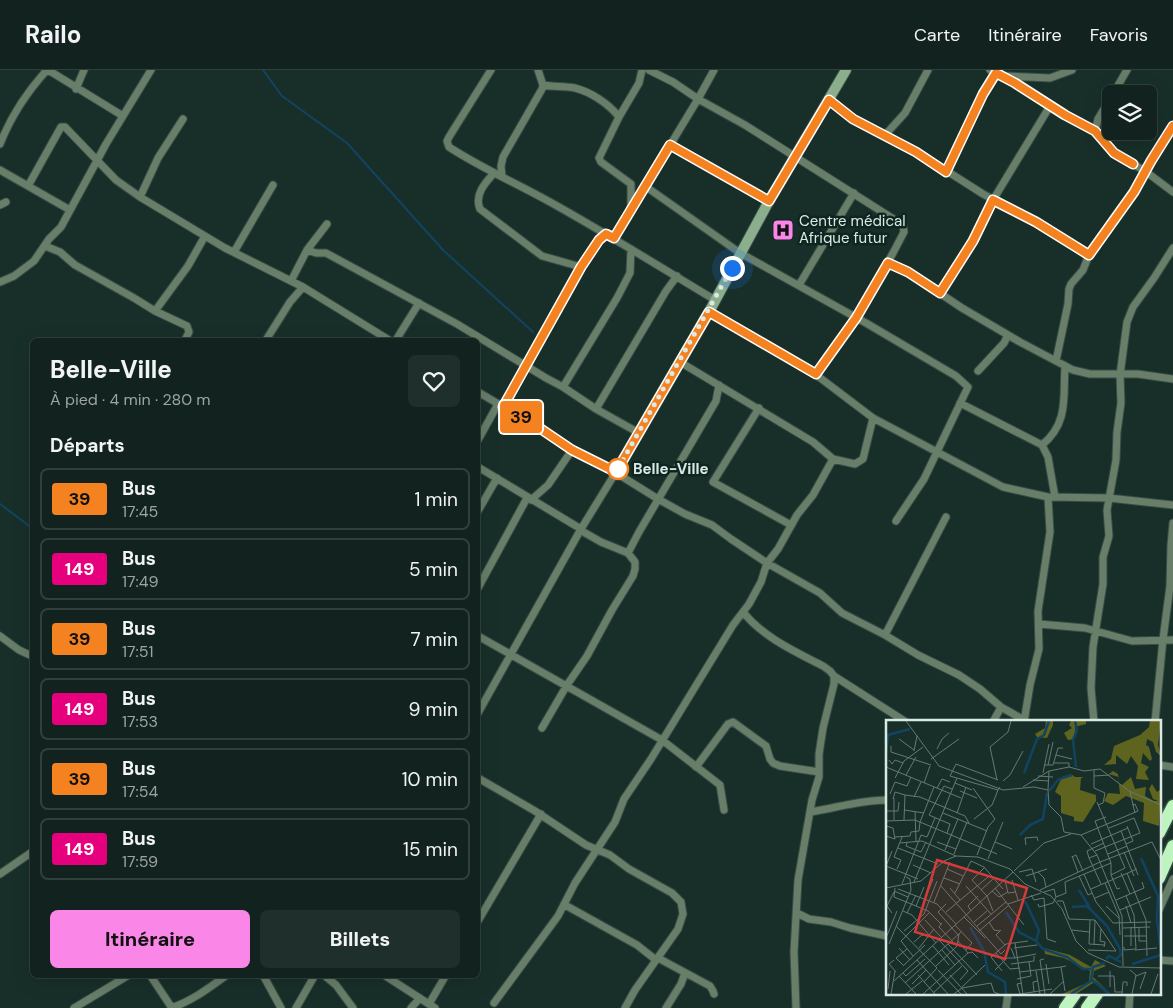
<!DOCTYPE html>
<html lang="fr">
<meta charset="utf-8">
<style>
:root{--surface:#12231f;--page:#1f2f2c;--text:#f1f3f6;--muted:#9ca4a4;--line:#31403d;--accent:#fa87e7}
body{margin:0;font-family:"DM Sans",sans-serif;background:var(--page);color:var(--text);height:100vh;display:flex;flex-direction:column;font-size:19px;white-space:nowrap}
*{box-sizing:border-box;margin:0}
p{font-size:16px;color:var(--muted)}
.icon{flex:none;width:28px;height:28px;fill:none;stroke:currentColor;stroke-width:2;stroke-linecap:round;stroke-linejoin:round}
.map{position:relative;flex:1;overflow:hidden}
.sheet{position:absolute;left:30px;top:268px;width:450px;height:640px;display:flex;flex-direction:column;background:var(--surface);border-radius:8px;box-shadow:0 5px 20px #0002,0 0 0 1px var(--line)}
.sheet>*{flex:none}
.badge{padding:0 10px;border-radius:4px;font-size:18px;line-height:32px}
.fabs{position:absolute;left:1102px;top:15px;display:grid;gap:10px}
.fabs a{display:grid;place-items:center;width:55px;height:55px;border-radius:8px;background:var(--surface);box-shadow:0 5px 20px #0002,0 0 0 1px var(--line);font-size:25px}
.you{position:absolute;width:25px;height:25px;margin:-12px;border:4px solid #fff;border-radius:50%;background:#1a73e8;box-shadow:0 0 0 8px #1a73e833}
.map>.badge{position:absolute;translate:-50% -50%;box-shadow:0 0 0 2px #fff}
h2{padding:0 20px;font-size:19px;line-height:45px}
.round{display:grid;place-items:center;flex:none;width:52px;height:52px;border-radius:8px;background:var(--page)}
.overview{display:flex;align-items:center;justify-content:space-between;height:85px;padding:0 20px}
h1{font-size:24px;font-weight:800;line-height:38px}
.action{display:flex;gap:10px;margin-top:auto;padding:10px 20px}
.action a{flex:1;height:58px;border-radius:8px;background:var(--accent);color:#111;font-size:20px;font-weight:800;line-height:58px;text-align:center}
.action a+a{background:var(--page);color:var(--text)}
ul{padding:0;list-style:none}
li{display:flex;align-items:center;gap:15px;height:62px;margin:0 10px 8px;padding:0 10px;border:2px solid var(--line);border-radius:8px}
li div{flex:1}
li b{display:block;font-size:19px}
li em{font-style:normal}
li .badge{min-width:55px;font-weight:700;text-align:center}
header{display:flex;align-items:center;gap:30px;box-sizing:border-box;height:70px;padding:0 25px;background:var(--surface);border-bottom:1px solid var(--line)}
header strong{font-size:24px}
nav{display:flex;gap:28px;margin-inline-start:auto;font-size:18px}
.map>svg:first-child{display:block}
</style>
<header>
<strong>Railo</strong>
<nav><a>Carte</a><a>Itinéraire</a><a>Favoris</a></nav>
</header>
<div class="map">
<svg width="1173" height="938" viewBox="0 0 1173 938">
<rect width="100%" height="100%" fill="#182f29"/>
<g fill="none" stroke-linecap="round" stroke-linejoin="round">
<path stroke="#114462" stroke-width="2" d="M263 0 282 26 347 73 443 180 533 262
M0 434 32 458"/>
<g stroke="#374d47" stroke-width="9">
<path id="street" d="M48 0 123 46
M491 0 449 67 447 71 449 77C481 98 516 113 550 132 606 163 660 197 715 230
M649 0 673 12 698 29 745 55 903 155 904 162 893 183 856 248 815 304
M990 0 1015 13 1065 45 1095 61 1114 83 1145 101 1173 122
M1004 6 1050 8 1072 0
M543 15C554 17 565 16 575 18 591 22 609 34 619 47
M76 19 84 0
M1113 24 1127 0
M829 29 853 49 917 82 983 124 1035 152 1089 185
M1095 61 1098 49 1111 27
M885 65 905 43 928 0
M0 74C11 46 27 22 47 0
M670 75 769 131
M0 100 70 140
M946 102 983 24 999 0
M494 103C485 113 474 125 480 139L542 186 581 197
M502 106 501 96 503 87 542 19 543 15 538 0
M28 116 61 57H65L116 110 140 127 225 178 303 217 389 270
M645 116 740 183 866 253 956 306 968 317 924 409 896 451
M140 127 158 88 183 49
M0 135 6 132
M631 138V114L601 92 599 88 619 47 639 13 642 0
M614 168 698 29 714 0
M45 176 60 182 75 195 134 228 155 241 187 256 189 262 185 270
M307 180 316 183H326L457 254 546 308 563 317 596 339 639 363
M234 182 273 115
M888 193 908 202 962 238 1020 272 1073 300 1090 304H1138L1173 309
M291 211 307 180 327 154
M0 212 14 206 34 191 49 169 61 157 106 74 151 0
M799 215 854 123
M940 223 964 187 982 154 993 130 1050 36
M155 241 188 196 205 166
M709 242 815 304 873 348 1003 417 1048 427 1109 428 1173 435
M266 270 290 232 303 217
M396 270 419 233
M1056 291 1068 234 1069 219 1071 214 1083 200 1089 185 1101 167 1134 122 1145 101 1173 56
M680 292 813 372 833 389 855 394 863 389 873 348
M978 301 1004 273 1008 265
M563 317 617 228 630 203 631 179
M478 322 541 359 572 380 605 396 658 429 685 444 712 455 731 469 767 493 820 523 842 543 885 565 918 585 959 605 980 619 1001 637 1024 650
M960 333 1042 375 1048 387 1055 427
M503 337 581 197 599 170 606 164
M759 338 713 412 791 455
M596 339 666 221 677 206
M478 370 498 334
M1042 375C1069 353 1063 327 1065 296
M478 397 581 459
M531 430 548 415 572 380
M478 441 497 408
M628 483 639 462 716 331 719 315
M478 518 527 428
M743 542C763 567 794 581 823 596L830 601 834 606 906 652
M1039 554 1085 558 1132 571 1173 570
M885 565 946 447
M0 566 19 580 32 586
M478 566 662 670 720 715 724 740
M478 643 581 459 616 402
M993 652 1001 637
M1024 652 1030 615 1039 579 1038 541 1050 462 1048 427
M1094 652 1091 618 1093 577 1103 514V487L1109 466 1107 440 1116 390 1117 362 1121 333 1120 305 1127 252 1133 237 1154 208 1173 178
M1155 652 1163 569 1170 516 1171 475 1173 453
M542 658 567 615 587 586 612 540 633 506 635 499V492L628 483 601 472 580 460
M1159 695 1173 697
M696 697 728 654 733 652 766 676 770 689 773 693 780 696 819 702
M478 708 535 741 586 775 610 785 629 799 672 823 681 832 683 844 678 859 635 920 625 938
M810 742C836 738 860 730 887 730
M0 804 32 782
M565 835 637 875 656 890
M1159 840 1173 809
M797 843 809 849 831 852 850 858 887 866
M478 851 541 744
M658 888 710 916 713 921 714 924
M1159 890 1173 891
M150 905 172 938
M263 905 281 938
M324 905 336 915 353 938
M384 905 435 938
M494 933 558 846 575 813 615 752 624 729 651 689 733 555 749 534 761 512 767 493 778 479 797 445 813 425 833 389
M429 934 446 905
M74 938 129 905
M171 938C192 931 209 918 227 905
M296 938 315 905
M411 938 420 928
M666 938 681 914 685 903
M796 938 794 882 798 810 812 730 819 707V684L823 658 834 614V606
M1006 938 1008 924
M1129 938 1130 924"/>
</g>
<g stroke="#374d47" stroke-width="12">
<path id="secondary" d="M616 402 709 242 769 131 846 0"/>
</g>
<g stroke="#374d47" stroke-width="15">
<path id="highway" d="M1159 763 1173 736
M1159 808 1173 776
M1065 938 1075 924
M1087 938 1097 924"/>
</g>
<use href="#street" stroke="#687e69" stroke-width="7"/>
<use href="#secondary" stroke="#8bae8c" stroke-width="10"/>
<use href="#highway" stroke="#bef5bf" stroke-width="12"/>
</g>
<g fill="none" stroke-linecap="round" stroke-linejoin="round">
<g stroke="#fff" stroke-width="11">
<path id="line" d="M1133 94 1114 83 1095 61 1065 45 1015 13 996 3 983 24 946 102 916 82 853 49 829 30 769 131 670 75 614 168 606 164 599 170 581 197 503 337 541 359 572 380 616 402 709 242 816 304 856 248 888 193 908 202 940 223 973 171 993 130 1036 152 1089 185 1134 122 1151 91 1173 56"/>
</g>
<use href="#line" stroke="#f58220" stroke-width="8"/>
<path stroke="#dbe9e5" stroke-width="5" stroke-dasharray="0 9" d="M618 399 616 402 732 198"/>
</g>
<defs>
<g id="hospital-square" transform="scale(1.125)"><rect x="-9" y="-9" width="18" height="18" rx="4" fill="#fa87e7" stroke="#0e2520"/><path d="M-5-5h3v3.5h4V-5h3V5h-3V1.5h-4V5h-3Z" fill="#111"/></g>
</defs>
<g fill-rule="evenodd">
<use href="#hospital-square" x="783" y="160"/>
</g>
<circle fill="#fff" stroke="#f58220" stroke-width="2.5" cx="618" cy="399" r="10"/>
<g text-anchor="middle" dominant-baseline="central" stroke-width="5" stroke-linejoin="round" paint-order="stroke">
<g font-size="15" fill="#dbe9e5" stroke="#0e2520" text-anchor="start">
<text x="799" y="151">Centre médical<tspan x="799" dy="17">Afrique futur</tspan></text>
</g>
<g font-size="15" font-weight="bold" fill="#dbe9e5" stroke="#0e2520" text-anchor="start">
<text x="633" y="399">Belle-Ville</text>
</g>
</g>
<g transform="translate(886 650)">
<rect width="275" height="275" fill="#182f29"/>
<path d="M160 1H167V5L161 18 151 17 149 14 159 8ZM185 1H200V4L189 7V19L182 20 178 13 186 8 183 5ZM264 1H275L272 25 275 36 270 32 267 22 261 19 260 25 263 27 266 39 264 41 257 33 255 43 263 47 259 52 263 60 250 59 252 46 245 36 241 44 230 35V44L218 45 225 39 228 26 254 15 263 7ZM227 51 232 54 233 64 236 65 245 57 249 69 260 67 259 76 268 81H272L267 79 263 69 266 64 271 72 275 69 273 106 257 101 258 83 240 76 227 85 218 81 222 73 234 74 232 57 223 54ZM185 54 189 57H198L195 58 194 70 210 75V81L197 102 188 101V97L175 93V76L169 72 176 57ZM158 228 184 235 205 247 209 240 220 246 208 251 207 257 225 274 210 261 190 274H176L203 262 204 251 178 238 159 234Z" fill="#5e641e"/>
<path fill="none" stroke="#114462" stroke-width="2.5" d="M189 1 191 10 187 20 190 47M0 34 2 15 24 9M138 53 151 19 158 15 163 1M163 71 173 59 186 55M134 115 144 105 157 99 161 73M255 138 272 176 271 200 275 232M193 170 204 188M139 181 153 210 150 221M186 187 201 186 221 206 234 229 235 235 229 240M120 192 133 212 150 221 157 229 181 237 197 249H205M84 207 98 231 102 252 119 262 120 274M220 239 223 236 235 242M246 244 275 235M205 259 223 274M185 274 205 261 207 247 219 243"/>
<path fill="none" stroke="#667974" stroke-width="1" d="M20 1 53 46 117 70 148 67 162 70 163 85 175 97 178 112 195 115 211 135 236 196 237 246M13 19 28 30M5 26V32L45 45M51 29 56 19 63 13M28 31 31 16M170 35 186 39M45 39 73 19M3 40 6 44 9 40 17 43M168 43H183V47M158 45H167L172 28H177M162 45 167 22M0 47 75 78M208 50V68L219 73 217 83 212 85M157 53 163 24M20 55 30 37M152 56 167 57M208 56 224 55M9 58 18 41 37 27M111 60 104 27 122 12 125 1M112 60 70 44 64 56 112 70 114 67M147 60 163 61M117 61 124 55 137 31M38 63 44 46M69 63 86 70M137 67 163 51 183 47 198 51 214 49 243 71 275 85M51 68 56 59 64 62M87 68 109 99 102 107 91 135M162 70 163 51M74 71 91 78M244 72 249 93M4 74 9 62 21 66 25 57M28 77 35 62M8 78V100M7 79 9 72 19 75M211 82 239 148 225 155M18 90 38 93M0 91H12L13 82M29 91 30 121M57 93 101 111M71 93 80 67M220 97 209 101 225 143V155L231 169 234 168M88 99 106 85 112 70M18 100 19 75 34 77 79 96 83 103M0 101 29 100 94 127M34 102 48 67M0 106 7 108 9 119 0 116M235 111 252 155M61 113 64 104 43 95 58 66 66 69M195 115 252 91 249 84 246 85M9 117 24 116 25 112 33 111 34 102M51 122 70 129M109 122 126 129M14 123 36 121 70 136M21 123 20 126 35 132 40 122M205 124 242 108M240 124 247 121 241 106M140 125 139 118 151 117 152 121M94 127 111 134M12 128 52 144M59 130 72 99M209 131 254 113 248 98 223 108M238 132 248 156M68 134 81 102M222 134 241 126M211 135 203 138 215 164M186 136 192 152M186 137 190 135 197 151M203 138 201 131 218 123M102 139 117 102M214 142 266 122 275 140M27 145 45 153M0 146 32 159M0 146 6 131M99 147 86 160 101 176M11 149 15 140 8 137 16 117M61 149 77 156M128 151 158 123 185 114M133 152 146 149 150 162M152 152 158 158 160 167M235 153 244 174M241 153 260 200 261 236M198 154 210 182 227 203 265 202M140 156 161 149M193 156 202 175 206 173M58 158 74 164M119 160 122 173 130 172M126 160 132 180M28 162 71 58M219 163 233 196 234 215M16 164 35 115 41 117 49 98M55 166 115 234 119 230M80 166 105 194M0 168 35 161 58 141 70 136 92 137 124 149 139 164 165 176 176 189 190 221 202 233 233 247 275 248M9 168 8 177 42 191 55 204M64 168 74 180M109 168 138 205M12 169 51 184 70 204M205 169 251 149M95 170 108 158M154 170 214 142M8 171 22 177M106 171 113 177 122 172M69 173 85 141 98 147 117 169M145 175 148 180 158 178 161 219 170 222M101 176 107 191M170 177 180 173 179 162 225 143M209 178 223 172M39 179 47 159M230 180 258 168 256 162M171 181H177L183 199 209 200 230 231M48 182 64 142M60 184 52 192 72 215M122 184 155 173M152 184 153 187 167 183 170 177 168 169 158 172M30 186 38 167M220 186 233 198M240 186 245 203M234 190 265 177M17 191 26 195 50 223M85 191 82 186 92 176M60 192 103 156M6 193 1 186 8 172M21 193 30 175M78 197 99 218M39 200 56 218M204 200 203 224 219 225M88 202 101 191M103 202 108 210 114 211M56 203 53 207 67 222M69 205 86 223 80 230M10 206 51 248 38 262M91 206 120 182M245 207V226M253 207V221H260M237 208 264 207M215 209 214 221 219 222 218 227M115 210 110 215 119 225M186 210 203 212M18 211 38 194 51 161M92 212 123 185M238 216H260M0 218 11 191M53 220 82 251 74 260M72 221 82 233 86 232 92 238M28 222 36 215H42M129 223 137 274M3 224 25 170 24 159 20 157M62 224 91 255M208 225 209 200M47 226 63 245M238 227V230L250 229 248 195 240 176M13 228 24 240M33 228 48 209M125 228 129 238 150 234M128 228 151 225M56 230 69 245M202 230 230 231M249 230 271 228M110 233 124 249 134 248M27 236 15 221 44 192M158 239 154 240 159 274M8 240 3 244 10 252M31 240 62 274M125 244 148 241V236M160 244 163 264M17 246 39 225M18 246 10 238 21 229M50 246 71 226 73 214M52 250 75 274M109 250 121 238H129M244 250 250 255 246 274M116 251 105 237 120 224 142 221M150 251 154 274M134 252 175 247M17 253 20 256 39 239M32 255 49 274M64 255 81 274M13 256 30 274M212 256H228L229 272H236M250 256 260 252 254 269M131 259 145 256 143 242M8 261 127 152M19 263 75 212M26 264 40 250M76 267 99 245M224 267V251M2 269 4 251M179 271 175 247 180 246M148 272 147 262 152 261M47 273 76 246M5 274 9 251M20 274 36 261M37 274 82 233M68 274 76 268 105 263 108 272 113 274M134 274 166 269M134 274 131 264 136 263M164 274 178 261M236 274 237 262H241V266M265 274 272 254"/>
<path fill="#d63b3b" fill-opacity="0.15" stroke="#d63b3b" stroke-width="2.5" d="M51 140 141 168 119 239 29 212Z"/>
<rect width="275" height="275" fill="none" stroke="#dbe9e5" stroke-width="2.5"/>
</g>
</svg>
<div class="fabs">
<a><svg class="icon" aria-label="layers" viewBox="0 0 24 24"><path d="M12 4l9 5-9 5-9-5zM3 14l9 5 9-5"/></svg></a>
</div>
<div class="you" style="left:732px;top:198px"></div>
<b class="badge" style="left:521px;top:347px;background:#f58220;color:#111">39</b>
<section class="sheet">
<div class="overview"><div><h1>Belle-Ville</h1><p>À pied · 4 min · 280 m</p></div><a class="round"><svg class="icon" aria-label="heart" viewBox="0 0 24 24"><path d="M12 20l-8-8c-3-5 5-10 8-4 3-6 11-1 8 4z"/></svg></a></div>
<h2>Départs</h2>
<ul>
<li><span class="badge" style="background:#f58220;color:#111">39</span><div><b>Bus</b><p>17:45</p></div><em>1 min</em></li>
<li><span class="badge" style="background:#e6007e;color:#fff">149</span><div><b>Bus</b><p>17:49</p></div><em>5 min</em></li>
<li><span class="badge" style="background:#f58220;color:#111">39</span><div><b>Bus</b><p>17:51</p></div><em>7 min</em></li>
<li><span class="badge" style="background:#e6007e;color:#fff">149</span><div><b>Bus</b><p>17:53</p></div><em>9 min</em></li>
<li><span class="badge" style="background:#f58220;color:#111">39</span><div><b>Bus</b><p>17:54</p></div><em>10 min</em></li>
<li><span class="badge" style="background:#e6007e;color:#fff">149</span><div><b>Bus</b><p>17:59</p></div><em>15 min</em></li>
</ul>
<div class="action"><a>Itinéraire</a><a>Billets</a></div>
</section>
</div>
